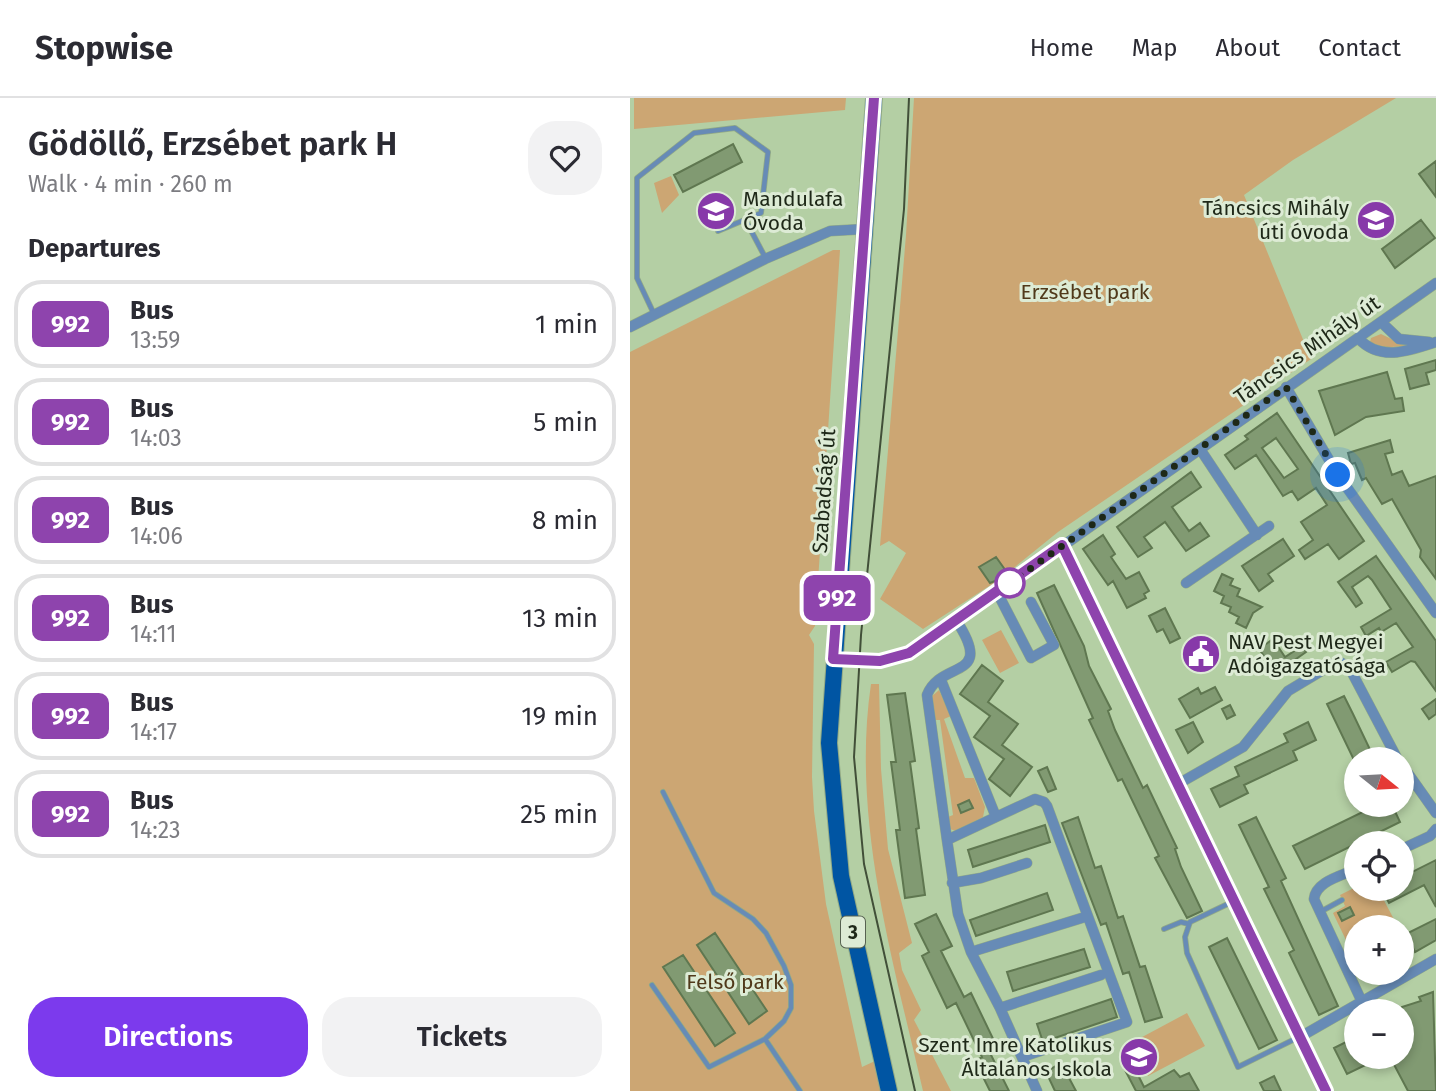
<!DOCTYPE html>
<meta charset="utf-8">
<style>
:root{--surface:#fff;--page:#f2f2f3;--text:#2b2b33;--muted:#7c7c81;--line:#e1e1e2;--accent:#7c3aed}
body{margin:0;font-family:"Fira Sans",sans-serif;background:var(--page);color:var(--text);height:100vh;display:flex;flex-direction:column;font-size:26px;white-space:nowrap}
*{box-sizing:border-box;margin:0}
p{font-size:23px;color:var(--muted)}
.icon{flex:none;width:38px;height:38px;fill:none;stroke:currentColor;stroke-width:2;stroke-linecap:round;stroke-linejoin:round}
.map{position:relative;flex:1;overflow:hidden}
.side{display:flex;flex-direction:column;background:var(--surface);width:630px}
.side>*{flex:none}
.badge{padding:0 14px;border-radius:10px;font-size:24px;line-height:46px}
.needle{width:46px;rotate:108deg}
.controls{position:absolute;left:714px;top:649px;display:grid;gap:14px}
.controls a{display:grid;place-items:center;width:70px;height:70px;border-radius:50%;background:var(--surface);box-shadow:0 4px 10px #0003;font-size:35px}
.you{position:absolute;width:35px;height:35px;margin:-18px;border:5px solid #fff;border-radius:50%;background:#1a73e8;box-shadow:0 0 0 10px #1a73e833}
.map>.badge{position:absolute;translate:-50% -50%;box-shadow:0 0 0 4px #fff}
h2{padding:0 28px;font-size:26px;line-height:63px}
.round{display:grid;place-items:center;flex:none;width:74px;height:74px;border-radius:28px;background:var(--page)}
.headline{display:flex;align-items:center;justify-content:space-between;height:119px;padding:0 28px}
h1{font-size:33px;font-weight:600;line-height:52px}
.primary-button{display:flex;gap:14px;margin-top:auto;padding:14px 28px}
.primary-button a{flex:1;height:80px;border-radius:28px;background:var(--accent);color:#fff;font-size:28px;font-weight:600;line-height:80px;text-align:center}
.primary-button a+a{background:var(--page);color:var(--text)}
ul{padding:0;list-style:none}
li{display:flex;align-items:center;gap:21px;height:88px;margin:0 14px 10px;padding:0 14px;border:4px solid var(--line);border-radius:28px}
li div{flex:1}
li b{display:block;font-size:26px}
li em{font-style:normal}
li .badge{min-width:77px;font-weight:700;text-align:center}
header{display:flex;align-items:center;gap:42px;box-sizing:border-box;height:98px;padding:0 35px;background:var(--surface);border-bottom:2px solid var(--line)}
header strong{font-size:33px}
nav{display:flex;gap:38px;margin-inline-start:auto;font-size:24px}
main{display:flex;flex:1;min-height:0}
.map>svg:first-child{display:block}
</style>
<header>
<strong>Stopwise</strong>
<nav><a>Home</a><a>Map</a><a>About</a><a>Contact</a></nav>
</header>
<main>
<section class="side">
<div class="headline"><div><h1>Gödöllő, Erzsébet park H</h1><p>Walk · 4 min · 260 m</p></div><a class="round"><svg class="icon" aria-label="heart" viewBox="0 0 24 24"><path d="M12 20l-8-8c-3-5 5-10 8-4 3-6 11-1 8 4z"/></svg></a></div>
<h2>Departures</h2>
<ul>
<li><span class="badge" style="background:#8e44ad;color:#fff">992</span><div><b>Bus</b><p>13:59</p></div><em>1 min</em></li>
<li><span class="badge" style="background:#8e44ad;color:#fff">992</span><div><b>Bus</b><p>14:03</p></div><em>5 min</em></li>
<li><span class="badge" style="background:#8e44ad;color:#fff">992</span><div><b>Bus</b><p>14:06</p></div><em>8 min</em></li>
<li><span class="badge" style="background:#8e44ad;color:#fff">992</span><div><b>Bus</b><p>14:11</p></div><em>13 min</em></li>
<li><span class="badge" style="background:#8e44ad;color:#fff">992</span><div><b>Bus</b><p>14:17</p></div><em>19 min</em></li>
<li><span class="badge" style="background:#8e44ad;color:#fff">992</span><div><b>Bus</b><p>14:23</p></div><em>25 min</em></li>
</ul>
<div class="primary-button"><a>Directions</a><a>Tickets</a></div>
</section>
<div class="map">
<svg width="806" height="993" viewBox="0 0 806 993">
<rect width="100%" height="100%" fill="#b4cfa4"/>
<path fill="#cca673" d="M4 0H216L215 12 4 31Z
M284 0H766L663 62 614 97 681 261 428 434 370 481 293 531 250 501 276 455 259 443 250 448 276 137Z
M41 78 49 97 32 115 24 85Z
M203 152H210L185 528 179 537 184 546 182 679 184 713 196 806 232 969 245 963 251 993H0V254Z
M751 236 776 248 747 250 740 244 741 240Z
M371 532 389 565 370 575 352 542Z
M241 586H249L251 671 258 751 282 845 269 855 272 872 291 912 284 922 321 993H293C263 862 221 721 241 586Z
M309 592 321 618 314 621 335 680H344L355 709 353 719 326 733 320 731 318 719 323 717 310 622H303L301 599Z
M726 789 748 791 768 829 726 830V863L703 815 715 808 710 797Z
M557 915 575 948 518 978 501 945Z"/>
<path fill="#819a72" stroke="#5f7750" stroke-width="2" fill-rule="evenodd" d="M103 46 112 64 53 94 44 77Z
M806 63V99L789 76Z
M791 122 805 140 765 170 752 151Z
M806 262V272L796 275 799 286 780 291 775 271Z
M757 274 765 301 772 300 774 313 736 319 705 337 689 293Z
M647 315 734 443 709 461 698 446 675 461 669 452 683 442 671 424 697 407 686 390 668 402 662 393 653 398 626 357 605 371 595 357 618 341 615 338ZM646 340 668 371 654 380 632 350Z
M760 342 763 354 755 356 762 377 772 373 779 388 806 378V481L790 459 791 452 762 401 752 406 736 380 732 382 725 365 721 366 718 355Z
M561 374 571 389 542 409 559 433 570 425 579 438 556 453 535 424 514 439 522 450 508 459 487 429Z
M473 437 485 456 481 459 496 481 509 474 519 493 514 496 516 500 497 510 483 483 478 487 453 451Z
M653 441 664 458 638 476 643 483 629 493 612 468Z
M746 458 806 543V593L785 564 781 563 762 574 756 564 783 549 766 525 751 534 749 530 736 538 731 529 761 511 742 482 738 478 722 489 732 505 726 509 708 484Z
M366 459 376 473 368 479 370 481 360 485 349 469Z
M592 476 603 481 600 487 610 491 607 498 632 509 623 515 616 530 606 525 609 519 599 514 601 509 591 505 594 498 584 493Z
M424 487 454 548 459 568 481 611 478 613 485 632 513 690 517 687 547 750 545 751 551 769 572 813 557 820 525 760 529 758 492 681 488 683 459 622 463 620 407 495Z
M535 510 550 540 540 545 533 531 527 534 519 518Z
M643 541 655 559 672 548 676 554 646 575 629 551Z
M574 543 584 559 567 569 558 554Z
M352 567 373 583 358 604 388 626 372 647 402 669 380 698 359 681 374 661 344 639 360 618 330 596Z
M585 589 592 602 560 620 549 601 568 590 571 596Z
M275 595 285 663 280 664 289 730 286 731 295 797 275 800 266 732H270L261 664H266L257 597Z
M714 598 723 616 745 662H724L697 606Z
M806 601V616L799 621 792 611Z
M600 607 605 617 597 621 592 611Z
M563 624 573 644 558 655 546 632Z
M678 624 686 642 663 653 667 662 614 687 618 695 590 709 581 691 609 678 605 669 658 644 654 636Z
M417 669 426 691 418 694 408 673Z
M339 702 343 710 331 715 328 707Z
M740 707H762L770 724 675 771 663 748 741 710Z
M448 719 465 770 471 768 488 820 493 818 510 869 515 868 532 919 515 924 499 874 493 876 476 825 471 827 432 725Z
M626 719 656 780 651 783 708 908 689 917 659 855 664 852 634 791 639 789 609 727Z
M415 727 420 744 343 769 338 752Z
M806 762V809L794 787 759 805 752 791H772V779Z
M417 795 423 812 346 838 340 822Z
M720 809 724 817 712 823 708 815Z
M306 816 322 848 311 853 334 899 341 895 368 951 360 955 379 993H360L345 963 352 959 326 905 317 910 292 858 299 854 285 826Z
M806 821V842L785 854 776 836Z
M85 835 137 913 119 926 67 847Z
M597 840 647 942 629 951 579 849Z
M454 851 460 869 383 893 377 874Z
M53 857 105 935 85 948 33 869Z
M803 894 806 993H778L760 959H772V909L791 903 789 899Z
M481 901 487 919 413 944 407 926Z
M726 939V959H752L717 976 704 950Z
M431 965 446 993H425L416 974Z
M502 965 514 989 544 972 550 979 559 975 569 993H506L494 970Z
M644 978 651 993H634L630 985Z"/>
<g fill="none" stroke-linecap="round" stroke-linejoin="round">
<g stroke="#93aa85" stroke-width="6">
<path id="service" d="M116 123 135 159
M24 216 7 180V80L64 35 105 30 138 54 131 115 88 133
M33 694 84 795 123 821 136 835 154 868 161 887V910L154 923 135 941
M604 803 560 824 555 839 557 855 608 969 669 939
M690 814 712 802
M534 831 551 824 559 826
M22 887 79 969 135 941 170 993"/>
</g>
<g stroke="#93aa85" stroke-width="11">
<path id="minor" d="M751 224 769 241 799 244
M0 229 135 161 200 133 235 131
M728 240C750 264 779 253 806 244
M656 289 708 377 806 515
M570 351 627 437
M432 447 696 993
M556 485 639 428
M367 494 401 560 424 547 401 504
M203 561 257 562 288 550 806 185
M311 582 366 719 317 742 297 597C311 561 366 583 326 522
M772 667 806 715
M548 686 613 649 658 593 708 563 719 569 768 662
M366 719 405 701 414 704 417 708 497 924 392 959
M317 742 328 816 341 854 370 910 407 993
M772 751 800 738 806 731
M726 771C712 778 686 783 684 801L732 904
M322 785 351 780 397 765
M341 854 455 819
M370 910 471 877
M670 939 806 861"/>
</g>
<g stroke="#93aa85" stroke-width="18">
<path id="primary" d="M244 0 199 645 211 778 259 993"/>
</g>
<use href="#service" stroke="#678bb6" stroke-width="4.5"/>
<use href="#minor" stroke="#678bb6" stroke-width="10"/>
<use href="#primary" stroke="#0055a3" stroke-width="16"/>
<path stroke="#414f38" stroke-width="2" d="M279 0 274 111 231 537 224 659 234 766 285 993"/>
</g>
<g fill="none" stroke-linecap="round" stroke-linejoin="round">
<g stroke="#fff" stroke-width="16">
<path id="line" d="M244 0 203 561 250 563 279 555 432 447 696 993"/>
</g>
<use href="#line" stroke="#8e44ad" stroke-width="10"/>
<path stroke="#1e2818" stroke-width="7" stroke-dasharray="0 12.6" d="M380 485 656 289 708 377"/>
</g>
<defs>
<g id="school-disc" transform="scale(2.0125)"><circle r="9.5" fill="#8739a9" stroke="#ddebd5"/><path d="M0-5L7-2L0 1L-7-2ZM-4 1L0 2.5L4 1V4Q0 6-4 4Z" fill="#fff"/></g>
<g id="civic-disc" transform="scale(2.0125)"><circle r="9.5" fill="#8739a9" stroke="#ddebd5"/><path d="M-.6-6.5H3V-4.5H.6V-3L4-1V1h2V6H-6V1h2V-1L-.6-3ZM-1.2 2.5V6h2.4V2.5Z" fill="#fff"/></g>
</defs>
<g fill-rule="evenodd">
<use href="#school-disc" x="86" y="113"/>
<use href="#school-disc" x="746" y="122"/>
<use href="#civic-disc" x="571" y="556"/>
<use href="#school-disc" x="509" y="959"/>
</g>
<circle fill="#fff" stroke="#8e44ad" stroke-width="3.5" cx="380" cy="485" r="14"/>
<g text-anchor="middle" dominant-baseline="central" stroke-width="6" stroke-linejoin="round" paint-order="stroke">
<rect fill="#ddebd5" stroke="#576251" stroke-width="2" x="211" y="818.5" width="24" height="31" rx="5"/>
<g font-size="19" font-weight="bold" fill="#1e2818">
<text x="223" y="834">3</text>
</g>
<g font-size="21" fill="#1e2818" stroke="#ddebd5" text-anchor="start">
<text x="113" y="101">Mandulafa<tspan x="113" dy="24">Óvoda</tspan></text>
<text x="719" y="110" text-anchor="end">Táncsics Mihály<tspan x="719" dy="24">úti óvoda</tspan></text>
<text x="598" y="544">NAV Pest Megyei<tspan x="598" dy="24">Adóigazgatósága</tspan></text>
<text x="482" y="947" text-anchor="end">Szent Imre Katolikus<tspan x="482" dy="24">Általános Iskola</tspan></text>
</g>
<g font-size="21" fill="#50391a" stroke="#ddebd5">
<text x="455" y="194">Erzsébet park</text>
<text x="105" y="884">Felső park</text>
</g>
<g font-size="21" fill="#1e2818" stroke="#ddebd5">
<text transform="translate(677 252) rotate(-35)">Táncsics Mihály út</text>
<text transform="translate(194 393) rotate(-86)">Szabadság út</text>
</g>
</g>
</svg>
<div class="controls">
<a><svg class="needle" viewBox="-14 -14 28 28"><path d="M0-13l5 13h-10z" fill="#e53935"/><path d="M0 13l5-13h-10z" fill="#7c7c81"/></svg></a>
<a><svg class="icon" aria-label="locate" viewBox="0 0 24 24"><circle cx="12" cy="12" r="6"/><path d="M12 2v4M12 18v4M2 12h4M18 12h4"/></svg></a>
<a>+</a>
<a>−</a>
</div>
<div class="you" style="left:708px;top:377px"></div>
<b class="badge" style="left:207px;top:500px;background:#8e44ad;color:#fff">992</b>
</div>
</main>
